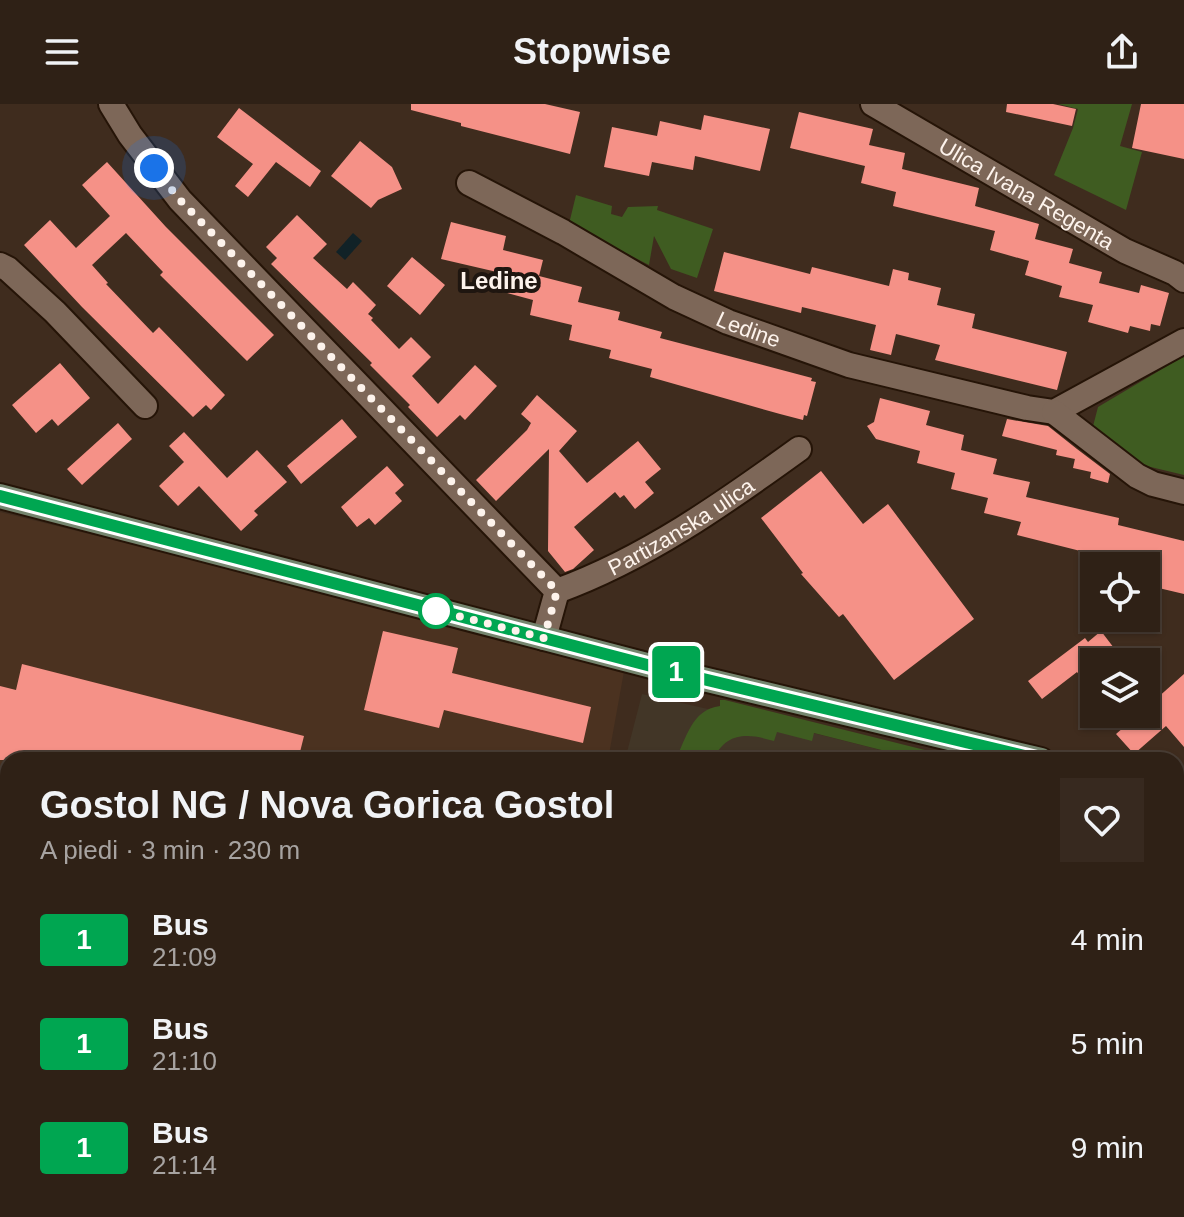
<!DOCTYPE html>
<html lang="it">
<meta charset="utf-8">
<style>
:root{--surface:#2f2116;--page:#37291f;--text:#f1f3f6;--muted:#a7a3a1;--line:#4a3e35}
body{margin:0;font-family:Helvetica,sans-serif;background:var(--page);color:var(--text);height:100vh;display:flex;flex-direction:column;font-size:30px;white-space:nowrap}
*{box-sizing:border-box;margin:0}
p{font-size:26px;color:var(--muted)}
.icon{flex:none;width:44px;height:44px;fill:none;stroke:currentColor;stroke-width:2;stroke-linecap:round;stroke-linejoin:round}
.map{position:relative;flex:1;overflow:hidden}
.side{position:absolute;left:0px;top:648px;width:1184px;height:466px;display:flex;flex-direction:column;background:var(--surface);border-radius:24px 24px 0 0;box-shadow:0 2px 6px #0004,0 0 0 2px var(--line)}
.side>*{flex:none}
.badge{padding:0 16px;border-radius:6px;font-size:28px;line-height:52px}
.tools{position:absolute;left:1080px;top:448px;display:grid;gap:16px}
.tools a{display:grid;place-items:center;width:80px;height:80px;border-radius:0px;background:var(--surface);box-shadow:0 2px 6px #0004,0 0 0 2px var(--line);font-size:40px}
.you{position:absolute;width:40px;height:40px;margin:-20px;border:6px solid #fff;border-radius:50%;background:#1a73e8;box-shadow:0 0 0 12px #1a73e833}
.map>.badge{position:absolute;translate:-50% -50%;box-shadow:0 0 0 4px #fff}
.round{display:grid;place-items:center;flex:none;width:84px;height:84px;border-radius:0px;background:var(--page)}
.overview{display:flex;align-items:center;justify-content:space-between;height:136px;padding:0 40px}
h1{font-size:38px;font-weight:700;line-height:60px}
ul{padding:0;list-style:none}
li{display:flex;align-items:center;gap:24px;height:104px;padding:0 40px}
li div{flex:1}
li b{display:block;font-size:30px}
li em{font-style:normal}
li .badge{min-width:88px;font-weight:700;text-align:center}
header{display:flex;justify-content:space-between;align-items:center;height:104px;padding:0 40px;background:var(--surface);font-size:36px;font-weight:700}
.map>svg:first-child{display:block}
</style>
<header><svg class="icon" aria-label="menu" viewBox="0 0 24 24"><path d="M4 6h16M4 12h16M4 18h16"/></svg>Stopwise<svg class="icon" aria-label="share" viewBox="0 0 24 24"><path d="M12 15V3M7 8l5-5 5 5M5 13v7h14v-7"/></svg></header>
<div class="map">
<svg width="1184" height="1113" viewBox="0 0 1184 1113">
<rect width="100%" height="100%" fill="#3f2c1e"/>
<path fill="#423627" d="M642 590 813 629 921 656H625Z
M1176 721 1184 723V1113H508L510 1106H1176Z"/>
<path fill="#4b3220" d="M0 408 625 562 608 656H8V1106H448L462 1113 0 1112Z"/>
<path fill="#3f5c21" d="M1058 0H1132L1120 42 1142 48 1126 106 1054 71 1073 24 1078 5Z
M576 91 612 102 611 110 622 113 628 103 658 102 657 106 713 125 697 174 671 165 654 132 649 161 569 120Z
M1184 252V371L1130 358 1091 330 1098 303Z
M720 596H725L965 656H921L814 629 812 637 777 628 774 637C747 629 726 628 713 656H675C687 634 691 606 720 602Z
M516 1106H559L557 1113H527Z"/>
<path fill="#112227" d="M353 129 362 137 345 156 336 148Z"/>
<path fill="#f59187" d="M411 0H545L580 8 570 50 461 22V19L411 6Z
M1007 0H1053L1076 5 1072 22 1006 8Z
M1141 0H1184V55L1132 44Z
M239 4 321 67 310 83 276 58 248 93 235 82 253 60 217 33Z
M799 8 873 25 869 41 905 49 902 65 979 84 975 102 1039 120 1035 135 1073 145 1069 159 1102 168 1099 179 1139 189 1141 181 1169 189 1160 222 1151 220 1150 227 1130 222 1128 229 1088 218 1093 201 1059 193 1062 182 1025 171 1029 157 990 146 995 127 893 102 896 88 861 79 865 62 790 44Z
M704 11 770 25 760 67 695 52 693 66 652 58 649 72 604 63 612 23 657 32 660 17 701 26Z
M360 37 392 63 402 85 378 96 371 104 331 72Z
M107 58 166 123 274 231 247 257 160 171 163 168 126 129 92 161 108 179 106 180 153 229 159 223 225 291 211 306 206 301 193 313 82 203 24 141 50 116 76 144 110 112 82 81Z
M297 111 327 140 313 154 347 185 353 178 376 201 368 210 373 214 371 216 399 245 411 233 431 253 412 272 438 300 475 261 497 282 465 316 460 311 437 333 408 303 410 301 370 261 372 259 271 160 277 154 266 143Z
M451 118 506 132 503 146 543 156 539 172 582 183 578 198 620 208 618 216 662 228 660 234 812 274 811 277 816 278 807 312 804 311 803 316 780 310 650 273 652 265 609 254 611 246 569 236 572 221 530 211 533 196 492 185 497 168 441 155Z
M724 148 810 170 812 163 889 182 893 165 909 169 908 176 941 184 937 201 975 210 972 224 1067 248 1057 286 935 256 940 241 896 230 891 251 870 246 876 221 802 203 801 209 714 187Z
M412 153 445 181 420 211 387 182Z
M60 259 90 294 58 322 52 315 36 329 12 301Z
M537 291 577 327 559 347 587 379 638 337 661 365 645 378 654 389 635 405 624 391 620 394 615 388 574 423 594 446 573 465 565 468 548 447 549 345 496 397 476 376 527 326 531 319 521 310Z
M880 294 930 307 926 321 964 331 961 346 997 355 993 370 1030 378 1026 393 1119 414 1118 421 1184 437V490L1146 481V462H1127L1128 459 1017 431 1021 418 984 409 988 394 951 385 955 369 917 359 920 347 876 335 867 322 874 318Z
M342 315 357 333 301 380 287 362Z
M1007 315 1048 322 1077 345 1075 355 1056 351 1057 346 1002 332Z
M118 319 132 335 82 381 67 365Z
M184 328 227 374 257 346 287 378 254 407 258 411 241 427 199 382 178 402 159 382 184 358 169 342Z
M1077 345 1110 370 1108 379 1090 374 1091 368 1073 364Z
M387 362 404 381 395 389 402 397 375 421 369 414 357 423 341 403Z
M821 367 863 420 888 400 974 515 894 576 843 510 839 513 801 470 803 469 761 414Z
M383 527 458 544 452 569 591 603 583 639 444 606 439 624 364 606Z
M1101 527 1117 548 1104 558H1094V590L1077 568 1042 595 1028 577 1085 534 1088 538Z
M22 560 304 632 298 656H0V582L16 586Z
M1184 570V643L1166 622 1134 650 1116 630 1139 610H1146V604Z"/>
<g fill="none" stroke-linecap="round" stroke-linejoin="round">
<g stroke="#251407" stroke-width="28">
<g id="street">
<path d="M111 0 130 31 180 96 557 487 544 534"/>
<path id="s1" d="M873 0 1125 147 1175 169 1184 176"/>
<path id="s2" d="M469 79 563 128 674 193 728 218 849 261 1027 304 1054 308 1184 237"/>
<path d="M0 161 8 165 55 208 145 302"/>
<path d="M1054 308 1137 372 1153 380 1184 388"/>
<path id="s3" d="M557 487C645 455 723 400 799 345"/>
</g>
</g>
<g stroke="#251407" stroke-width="28">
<path id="secondary" d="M0 392 674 568 1041 656
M1176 688 1184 690"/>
</g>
<use href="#street" stroke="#7d6758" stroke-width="24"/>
<use href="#secondary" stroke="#74856e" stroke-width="24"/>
<g stroke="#c3b6ad" stroke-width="9">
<path id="rail" d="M0 1057 8 1060
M171 1106 196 1113"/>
</g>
<use href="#rail" stroke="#1f1610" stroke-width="6" stroke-dasharray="18" stroke-linecap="butt"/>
</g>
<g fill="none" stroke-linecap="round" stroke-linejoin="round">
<g stroke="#fff" stroke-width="18">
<path id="line" d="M0 392 674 568 1041 656"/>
</g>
<use href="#line" stroke="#00a651" stroke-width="12"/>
<path stroke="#fdf3ec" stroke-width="8" stroke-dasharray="0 14.4" d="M154 64 180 96 557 487 544 534 431 505 436 507"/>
</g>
<circle fill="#fff" stroke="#00a651" stroke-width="4" cx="436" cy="507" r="16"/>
<g text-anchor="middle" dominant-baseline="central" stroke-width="8" stroke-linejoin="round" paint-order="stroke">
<g font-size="22" fill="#fdf3ec" stroke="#1f1610">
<text stroke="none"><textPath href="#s1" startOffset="178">Ulica Ivana Regenta</textPath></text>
<text stroke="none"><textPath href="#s2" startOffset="316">Ledine</textPath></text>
<text stroke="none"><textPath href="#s3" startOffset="140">Partizanska ulica</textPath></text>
</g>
<g font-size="24" font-weight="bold" fill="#fdf3ec" stroke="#1f1610">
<text x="499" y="176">Ledine</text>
</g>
</g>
</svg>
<div class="tools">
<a><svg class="icon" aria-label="locate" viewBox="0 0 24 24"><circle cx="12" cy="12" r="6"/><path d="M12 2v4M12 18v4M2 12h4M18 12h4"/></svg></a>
<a><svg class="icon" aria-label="layers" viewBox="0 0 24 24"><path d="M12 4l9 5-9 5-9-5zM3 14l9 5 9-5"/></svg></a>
</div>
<div class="you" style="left:154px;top:64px"></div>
<b class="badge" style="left:676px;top:568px;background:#00a651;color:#fff">1</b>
<section class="side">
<div class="overview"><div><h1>Gostol NG / Nova Gorica Gostol</h1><p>A piedi · 3 min · 230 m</p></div><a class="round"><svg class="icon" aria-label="heart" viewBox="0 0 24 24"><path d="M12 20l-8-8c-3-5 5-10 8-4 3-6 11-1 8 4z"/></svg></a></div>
<ul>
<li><span class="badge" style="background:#00a651;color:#fff">1</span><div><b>Bus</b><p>21:09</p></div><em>4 min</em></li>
<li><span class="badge" style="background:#00a651;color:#fff">1</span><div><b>Bus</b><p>21:10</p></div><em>5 min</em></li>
<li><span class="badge" style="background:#00a651;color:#fff">1</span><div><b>Bus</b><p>21:14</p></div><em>9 min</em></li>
</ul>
</section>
</div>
